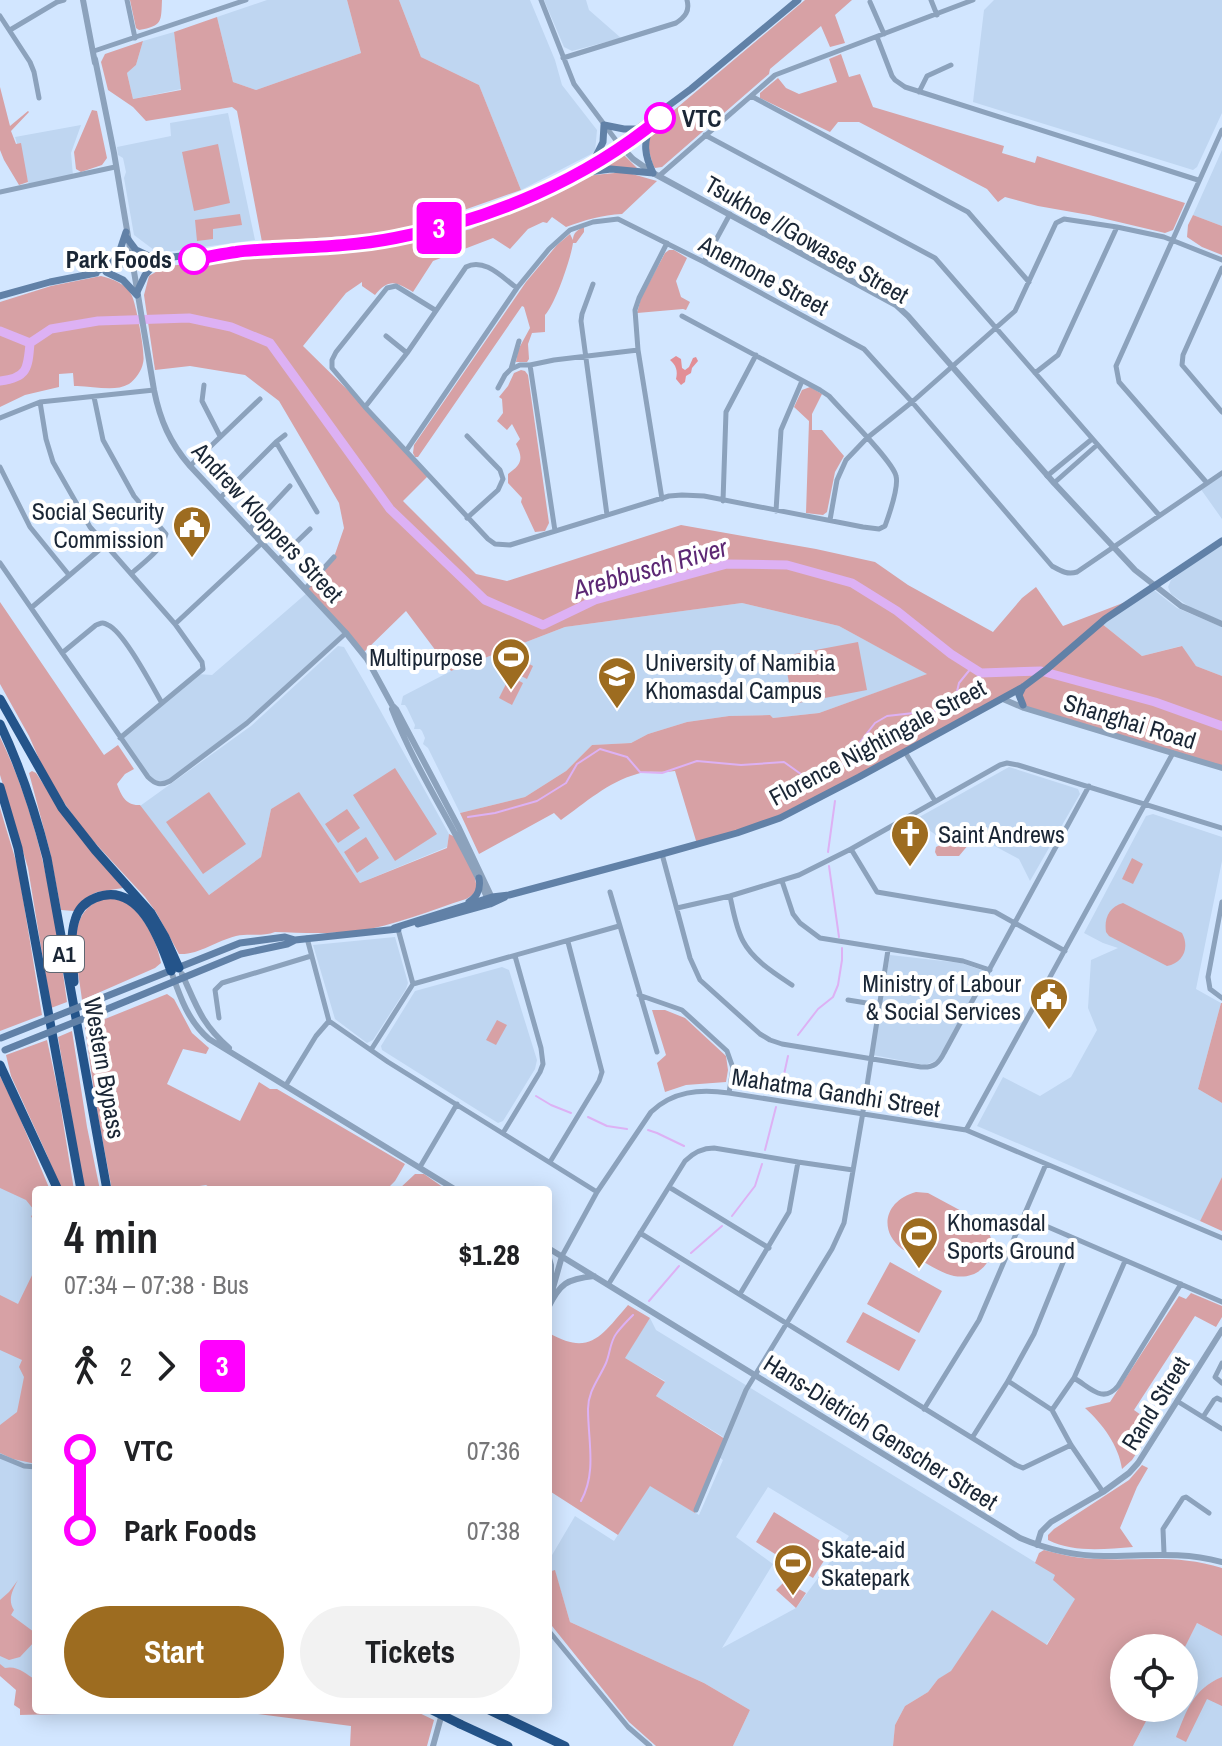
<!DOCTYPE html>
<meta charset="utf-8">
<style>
:root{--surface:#fff;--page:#f2f2f2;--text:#202124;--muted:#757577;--accent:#9d6c20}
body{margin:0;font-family:"Archivo Narrow",sans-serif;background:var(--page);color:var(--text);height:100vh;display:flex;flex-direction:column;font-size:30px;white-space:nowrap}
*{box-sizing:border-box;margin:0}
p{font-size:26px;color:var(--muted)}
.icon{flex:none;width:44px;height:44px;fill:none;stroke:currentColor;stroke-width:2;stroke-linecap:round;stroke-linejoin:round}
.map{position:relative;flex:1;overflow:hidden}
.sheet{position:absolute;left:32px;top:1186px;width:520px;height:528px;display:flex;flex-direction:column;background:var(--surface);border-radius:8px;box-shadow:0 4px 20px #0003}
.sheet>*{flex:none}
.badge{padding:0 16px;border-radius:6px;font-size:28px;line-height:52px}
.controls{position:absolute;left:1110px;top:1634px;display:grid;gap:16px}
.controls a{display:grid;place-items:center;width:88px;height:88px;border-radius:50%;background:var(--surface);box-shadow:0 4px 20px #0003;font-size:40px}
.map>.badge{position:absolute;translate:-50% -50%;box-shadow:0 0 0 4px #fff}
.legs{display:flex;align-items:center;gap:12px;height:88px;padding:0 32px;font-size:26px}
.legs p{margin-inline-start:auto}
.head{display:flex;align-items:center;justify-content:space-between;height:136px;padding:0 32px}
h1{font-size:44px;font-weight:700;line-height:60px}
.primary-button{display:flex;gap:16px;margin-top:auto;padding:16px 32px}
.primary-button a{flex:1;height:92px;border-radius:48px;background:var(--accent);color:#fff;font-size:32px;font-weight:700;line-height:92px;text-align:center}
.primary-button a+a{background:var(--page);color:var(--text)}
ul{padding:0 32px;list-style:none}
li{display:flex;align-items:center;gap:28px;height:80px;font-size:30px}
li i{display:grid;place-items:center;width:12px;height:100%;margin:0 10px;background:currentColor}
li i::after{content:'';width:20px;height:20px;margin:-10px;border:6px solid;border-radius:50%;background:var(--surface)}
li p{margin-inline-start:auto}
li:first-child i{background:linear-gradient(#0000 50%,currentColor 0)}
li:last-child i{background:linear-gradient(currentColor 50%,#0000 0)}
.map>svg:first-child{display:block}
</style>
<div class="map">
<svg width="1222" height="1746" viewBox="0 0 1222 1746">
<rect width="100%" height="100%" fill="#d2e6ff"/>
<path fill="#bfd6f1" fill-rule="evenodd" d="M267 0H347L361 53 256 90 233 82 217 17Z
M399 0H530L555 60 562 85 597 130 595 152 521 190 479 85 421 57Z
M544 0H586L589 10 621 38 572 51 564 47Z
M994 0H1222V113L1197 167 1193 170 973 102 984 10Z
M174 32 181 89 133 99 127 73 136 65 143 41Z
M228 113 255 240 158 253 134 235 124 178 126 172 123 158 118 155 117 147 171 136 170 123Z
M81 125 71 153 73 176 29 185 15 137Z
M1222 150V226L1193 215Z
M1222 474V519L1200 488Z
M1222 542V621L1191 608 1171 594 1168 587 1171 580Z
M1154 590 1177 608 1222 627V676L1196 666 1181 646 1142 656 1101 623Z
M308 592 346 633 272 701 166 783 153 782 120 738 197 674 212 675Z
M742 603 839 626 928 674 819 713 773 718 769 715 729 716 687 722 648 734 631 743 592 745 566 771 525 797 460 813 428 748 423 744 425 738 422 731 420 729H414L415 725 407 708 405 705H401L403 696 451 671 565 627Z
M338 646 344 647 365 683 449 834 447 847 360 883 299 793 271 809 261 857 209 895 140 806 251 726Z
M1009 767 1078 789 1080 794 1030 881 1019 859 976 836 939 837 914 820Z
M1153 814 1222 837V861L1196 989 1221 1003 1198 1089 1222 1103V1177L1200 1221 977 1126 1003 1077 1040 1096 1071 1077 1097 1030 1088 1008 1091 960 1118 948 1103 943 1084 933 1146 816Z
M395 937 408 983 406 989 373 1040 367 1043 335 1019 313 945Z
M890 955 961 963 987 972 938 1060 925 1065 873 1055Z
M502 967 509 970 537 1060 535 1069 503 1121 498 1123 382 1050 381 1046 415 991Z
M0 1171 36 1190V1689L0 1667Z
M650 1318 656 1330 1056 1575 1054 1580 1076 1599 1046 1645 992 1611 951 1672 938 1679 928 1692 905 1706 895 1725 893 1746H733L750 1710 704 1683 570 1622 555 1571H548V1562L575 1516 614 1541 650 1485 699 1515 723 1460 719 1457 725 1438 656 1396 665 1381 624 1358ZM768 1487 849 1536 796 1608 722 1648 773 1564 736 1537Z
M1197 1623 1222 1636V1746H1133L1153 1708H1184V1649Z"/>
<path fill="#d7a1a5" d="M130 0H162C161 21 163 26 139 30L136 28Z
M347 0H399L421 57 479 85 521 190 427 223 373 234 262 242 237 111 232 107 146 121 133 107 108 90 101 62 105 54 143 41 136 65 127 73 133 99 181 90 174 32 217 17 233 82 256 90 361 53Z
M805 0H852L835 15 845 43 830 47 821 26 770 69 769 74 662 167 655 168 653 165 647 144 654 127Z
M841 54 849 77 860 74 873 107 1004 146 1002 153 1035 163 1037 156 1185 203 1173 230 1165 233 1089 215 1038 206 1005 197 998 202 987 189 859 122H838L830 132 760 98V93L778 78 786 88 799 94 837 82 829 59Z
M0 87 10 126 28 111 29 112 11 131 16 144 21 143 28 182 19 185 4 160 0 150Z
M92 110 97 111 107 158 102 165 81 172 76 169 74 152Z
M218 144 230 203 194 211 182 152Z
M620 151 638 169H590Z
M625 172 657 181 622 214C602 215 585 220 566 227L552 217 547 223 543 222 528 229 510 249 493 238 433 261 413 292C396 282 389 278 375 295L362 286V282L346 293 303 346 365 407 428 476 403 501 476 574 507 581 681 525 816 549 875 562 908 585 993 632 1022 598 1036 587 1063 626 1136 598 1101 623 1142 656 1182 646 1196 666 1222 676V768L1027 708 1020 691 802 808 697 844 675 771C662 773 648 770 637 774 608 782 585 803 561 820L554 813 479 854 460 813 525 797 566 771 592 745 631 743 648 734 687 722 729 716 770 715 773 718 819 713 927 674 839 626 742 603 565 627 451 671 406 611 363 653 305 589 334 557 344 528 339 503 279 401 245 375 190 366 155 370 144 295 149 276 164 267 237 256 352 248 443 236 471 229 577 181 594 175Z
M240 214 242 225 213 229V239L197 241 195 220Z
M1193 215 1222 226V255L1202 247 1187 237 1188 225Z
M584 227V232L576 243H573C571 258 555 305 545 315V332L532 333 528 344 529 359 527 362H516L518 350 530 328 524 307 522 306 418 457H415L413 453 414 445 526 282 557 245 570 234 573 240C573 233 578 229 584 227Z
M669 250H674L687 258 676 281 681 297 690 302 686 310 683 309 637 313 641 298 665 253Z
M101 276C113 279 127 284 132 296 136 304 146 355 143 363 142 370 135 380 129 384 113 393 91 385 74 386L73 373 59 374V387L25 395 0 407V302L51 286Z
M521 370 525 371 528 375 549 523 545 531 535 532 521 502 522 498 508 483V474C521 465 524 459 516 444L520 439 512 424 507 430 497 421 503 413 502 399 499 397 508 386 514 373Z
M810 387 822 394 812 414V430H822L844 456 835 472 827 512 823 515 806 513 809 421 794 407 802 390Z
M0 602 104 755 118 745 134 769 125 774 117 784C121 795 126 806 140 805L209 895 261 857 271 809 299 792 360 883 447 848 449 834 455 837C461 848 479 878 476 889 474 895 471 896 466 899 431 910 394 926 357 931 330 934 303 933 275 932 263 937 249 933 236 936 216 941 199 955 179 954L156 912 145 897 84 831 58 794 43 768 29 736 0 684Z
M858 642 867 690 793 704 784 656Z
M518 658 533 666 527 679 511 671Z
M510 676 523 683 512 705 499 698Z
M0 737C40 819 55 912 67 1002L51 1008 28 868 0 775Z
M395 768 437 834 395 861 353 795Z
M32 771 36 773 65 817 123 888 97 892 91 895 74 911 61 910 50 852 29 773Z
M209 792 246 844 203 874 166 822Z
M0 808 18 868 42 1015 0 1031Z
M347 809 360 828 338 843 325 824Z
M366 837 379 858 357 873 344 852Z
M957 843 969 844 959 856H937L935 852 936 847 942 844Z
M1132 858 1143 864 1133 884 1122 879Z
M108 898C115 899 122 900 128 904 144 915 158 944 161 963L155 968 82 1000C78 964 61 908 108 898Z
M1123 903 1182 933C1190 948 1183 963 1167 966L1109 936 1106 932C1104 918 1109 907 1123 903Z
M167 994 174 999 192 1033 209 1048 206 1054 183 1049 167 1084 240 1121 259 1082 270 1089H277L405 1164 395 1181 386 1190H214L206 1185 173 1190H112L96 1106 85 1027Z
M1221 1003H1222V1103L1198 1089Z
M652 1010H665L685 1018 726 1056 728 1070 726 1082 686 1085 665 1092 657 1063 666 1055Z
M497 1020 507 1025 496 1045 486 1040Z
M72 1031 87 1127 100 1190H84L58 1037Z
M47 1040 58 1091 74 1190H61L47 1155 11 1076 6 1055Z
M0 1076 14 1104 50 1190H36V1220L31 1217 34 1210 26 1200 0 1188Z
M415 1174H424L447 1190H398Z
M1222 1177V1231L1200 1221Z
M916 1192 928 1193 980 1221C1005 1243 988 1282 954 1276 939 1273 917 1257 902 1249 877 1229 886 1200 916 1192Z
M890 1262 942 1291 919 1333 867 1304Z
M36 1267V1464L13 1459 0 1453V1425L17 1412 24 1377 19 1367 22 1360 0 1350V1295L18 1304Z
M1191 1293 1222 1306V1317L1216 1327 1195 1316 1134 1410 1155 1425 1132 1460 1122 1469C1119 1446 1102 1423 1085 1408L1110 1402 1179 1296 1186 1299Z
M628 1305 650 1318 625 1358 665 1382 656 1396 725 1439 695 1513 650 1486 618 1535 548 1490V1336L549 1333C590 1357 602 1335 628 1305Z
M863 1312 916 1340 899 1371 846 1342Z
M1142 1465 1148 1468 1137 1487 1120 1528 1133 1547C1105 1549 1074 1553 1048 1540V1535L1054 1529 1129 1480Z
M774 1512 832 1548 813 1578 756 1542Z
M1044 1550C1062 1555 1080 1559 1099 1559 1143 1561 1178 1554 1222 1568V1636L1197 1623 1184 1649 1124 1648V1708H1153L1133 1746H893L895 1725 905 1706 928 1692 938 1679 951 1671 992 1610 1047 1645 1075 1599 1053 1580 1055 1575 1035 1563 1039 1553Z
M555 1570 570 1622 704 1683 750 1710 733 1746H656L629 1722 548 1621V1572Z
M18 1580C13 1589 7 1600 14 1610L11 1615 34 1632 36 1631V1640L20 1657 9 1660 0 1656V1600L9 1592Z
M785 1581 806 1593 796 1608 776 1590Z
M0 1664 5 1668C17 1665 26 1674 36 1680V1710H413L434 1720 427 1746H350L351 1726 228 1710 20 1715V1709L14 1705 16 1690 0 1676Z
M1222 1677V1706L1207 1699 1186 1742 1176 1737C1187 1710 1193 1689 1222 1677Z"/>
<path fill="#e28e96" d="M676 356 681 359 682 368 685 370 689 367 693 358 696 357 698 361 692 368 691 373 686 376 685 382 681 385 676 379C678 371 676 365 670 360Z"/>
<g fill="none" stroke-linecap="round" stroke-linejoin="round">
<path stroke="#ddb1f4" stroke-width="2" d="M468 817 495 813 537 801 566 783 577 764 600 749 627 757 640 772 662 773 697 761 741 765 784 762 805 777 822 780 836 773 875 723 887 716 940 710 955 700 959 683 972 667
M828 852 835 801
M829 866 839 937
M798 1035 818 1009 833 997 838 985 842 960V948
M780 1093 788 1056
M536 1096 551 1105 571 1113
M588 1117 607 1126 627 1129
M648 1130 657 1133 684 1146
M765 1150 776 1107
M732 1216 755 1186 762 1164
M691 1253 722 1226
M649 1301 679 1266
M581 1501C597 1472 588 1441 588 1409 588 1391 599 1379 606 1363 610 1354 610 1342 616 1334 621 1327 627 1321 633 1315"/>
<path stroke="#ddb1f4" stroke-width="9" d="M0 331 30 343 51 329 98 321 189 318 231 327 270 343 390 509 485 600 543 625 595 600 727 564 787 565 852 583 897 611 951 654 981 673 1041 671 1155 702 1222 726
M0 381C27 378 28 369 30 343"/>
<path stroke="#8ca2bc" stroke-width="5" d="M127 0 135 38
M541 0 574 84 618 143
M931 0 937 15
M870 2 884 34
M0 16 30 62 34 72 39 98
M10 30 57 2 64 0
M877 37 892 76 895 80 905 87 1198 180
M94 51 246 0
M563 58 676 23C685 17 690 11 687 0
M919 92 927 76 951 65
M751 96 968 212 1029 282
M705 135 935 258 1159 515
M659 176 775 75 973 0
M0 192 115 167
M704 262 730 214
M1222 268 1183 355 1182 365 1222 412
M593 284 582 314 581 321 607 515
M435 310 401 289 396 286 387 288 336 352 332 360V368L365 407 488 539 495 544 510 545 669 496 682 495 704 496 863 527 879 529 885 526C889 515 899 487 896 476 893 461 842 411 829 396L820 390 682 316
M386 336 407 353
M530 365 555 531
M511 369 519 341
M1035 373 1058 355 1117 227
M204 385 202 401 220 436
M498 388 505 375 511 369 520 365H530L554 360 638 350
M94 397 103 440 134 496 166 534C162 550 144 562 132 573
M40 402 46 439 53 462 90 527 175 624 202 662 203 669 197 674 120 738
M365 407 407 353 466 267C484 257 503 278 517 288
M0 418 40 402 154 390
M467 436 500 470 503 479 498 490 467 518
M276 442 317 512
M406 451 517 288 549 249 570 230 593 222 618 219 704 262 864 349 912 402 1052 566C1061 571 1067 575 1077 572L1222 473
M190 466 260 399
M0 467 30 527 69 575
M1047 476 1092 439
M1054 483 1097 445
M1207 483 1119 382 1116 366 1222 130
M220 498 276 442 285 435
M662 499 638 350 635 310 639 298 667 243
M723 501 726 412 756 355
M776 511 781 430 802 381
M830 520 837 480 846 460 867 438 912 402 1015 311 1056 223 1064 219 1117 227 1164 237 1222 260
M249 530 290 486
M278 560 310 529
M0 563 148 777C155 784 161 786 170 781L247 723 346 633
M305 589 334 557
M31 608 105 545
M175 624 262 543
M62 653 96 625C102 623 102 622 108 625 124 632 152 686 162 703
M905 752 935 801
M851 849 877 892 995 912 1065 951
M662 854 690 958 700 980 760 1034 770 1040 782 1044 921 1067C934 1068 939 1063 944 1053L1089 786
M782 881 793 914 800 923 820 938 963 961 990 970
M610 892 657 1052
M730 896C733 910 736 928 743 941 753 960 774 973 792 985
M1222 902 1208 977 1210 989 1222 998
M677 908 730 896 799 875 851 849 1000 765 1007 763 1018 765 1222 828
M413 984 619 926
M639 995 682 1010 727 1051 733 1068 729 1093
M848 1000 879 1005
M219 1018 215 990 222 983 311 956
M329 1021 388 1062 597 1192
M371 1050 413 984 398 929
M286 1085 316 1036 329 1021 307 938
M966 1130 1173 753
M503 1133 540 1072 543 1064 541 1048 515 956
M550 1162 599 1081 602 1072 568 942
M420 1167 457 1104
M669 1187 769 1248
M1025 1217 1222 1302
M640 1233 1016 1465 1023 1468 1071 1445
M562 1256 597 1192 651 1112C673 1091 699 1089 729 1093L966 1130 1222 1238
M608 1285 685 1161C693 1153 702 1148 714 1148L798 1162 853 1170
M740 1294 789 1212 798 1162
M1222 1363 1215 1377 1222 1383
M1074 1378C1091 1388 1103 1404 1118 1386L1181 1284
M1008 1381 1052 1410 1071 1445 1103 1492
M1177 1401 1222 1429
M924 1409 979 1320 1046 1164
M1052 1410 1074 1378 1125 1261
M1203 1417 1214 1400 1217 1398 1221 1400
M972 1438 1008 1381 1034 1334 1073 1238
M0 1456 24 1466 36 1467
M696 1510 746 1390 832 1249 844 1223 862 1118 888 950
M1164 1553 1163 1529 1183 1498 1186 1497 1209 1513
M548 1630 628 1727 650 1746"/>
<path stroke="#8ca2bc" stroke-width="6" d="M83 0 95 63
M95 59 114 153 154 390C160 420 170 443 190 466L346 633 367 659 392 705 396 709 459 828 493 900
M618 143 633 159 653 173 896 305 908 316 1054 483 1135 570 1181 606 1222 624
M1003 699 1024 708 1222 768
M392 709C418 776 461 836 489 902
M171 971C180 997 188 1021 209 1039L456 1190
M182 974C197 1007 201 1023 229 1048
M548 1248 1020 1538C1046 1549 1076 1556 1104 1556 1146 1556 1181 1551 1222 1562
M548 1255 551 1265V1284
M551 1295 562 1256
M548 1308C560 1283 567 1279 594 1276
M1037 1545 1041 1532 1051 1522 1103 1492 1129 1473 1138 1463 1222 1330
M433 1746 443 1710"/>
<path stroke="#6181a7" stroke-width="7" d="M652 125C642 142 645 156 653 173
M596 156 603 142 604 125 624 129H638
M581 173 611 169 653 173
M127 238 136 250 153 258
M108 266 119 253 126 232
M106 272 123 280 137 295
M93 273 101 269 131 262 223 251 288 248 371 242 395 238 440 228 500 208 559 183 618 143 691 89 798 0
M137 292 145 275 155 264
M0 296 50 282 96 273
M1023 705 1019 695 1023 687
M469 902C478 896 481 889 479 878
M418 924 490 904 505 897
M394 928 492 897 509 895 662 854 737 833 780 818 859 777 1023 687 1047 669 1105 619 1222 541
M92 1002 240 943 285 937 295 940
M95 1014 241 954 287 944 295 940 398 929"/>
<path stroke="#24548a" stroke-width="9" d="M0 699 62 808 95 850 151 913 165 937 179 968
M0 724C21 768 35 811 47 858L107 1190
M0 787 18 848 81 1190
M74 982C73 962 69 939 75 920 78 909 85 902 95 898 139 880 160 940 171 971
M0 1065 58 1190
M489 1710 565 1746
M460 1724 508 1746"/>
<path stroke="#6181a7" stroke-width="7" d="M1 1038 92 1002
M5 1050 95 1014"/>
<path stroke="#24548a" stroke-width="9" d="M432 1710 460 1724"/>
</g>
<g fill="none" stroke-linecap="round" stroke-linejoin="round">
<g stroke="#fff" stroke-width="18">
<path id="line-1" d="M194 259C208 257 222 254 236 252 248 250 261 250 273 249 313 247 355 246 395 238 490 220 585 180 660 118"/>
</g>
<use href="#line-1" stroke="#ff00fe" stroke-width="12"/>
</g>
<defs>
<g id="civic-pin" transform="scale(2)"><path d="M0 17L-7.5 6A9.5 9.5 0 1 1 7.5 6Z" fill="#9d6c20" stroke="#fff"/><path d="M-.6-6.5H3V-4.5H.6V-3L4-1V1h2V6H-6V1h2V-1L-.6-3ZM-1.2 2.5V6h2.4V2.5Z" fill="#fff"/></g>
<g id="stadium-pin" transform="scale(2)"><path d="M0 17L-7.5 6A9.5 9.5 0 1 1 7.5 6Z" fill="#9d6c20" stroke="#fff"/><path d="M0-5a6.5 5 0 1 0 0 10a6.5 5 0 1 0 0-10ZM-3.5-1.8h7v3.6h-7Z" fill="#fff"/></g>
<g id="university-pin" transform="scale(2)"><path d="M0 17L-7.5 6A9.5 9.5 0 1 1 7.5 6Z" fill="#9d6c20" stroke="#fff"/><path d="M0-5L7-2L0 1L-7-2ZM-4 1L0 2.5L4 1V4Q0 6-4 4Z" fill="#fff"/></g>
<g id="church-pin" transform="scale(2)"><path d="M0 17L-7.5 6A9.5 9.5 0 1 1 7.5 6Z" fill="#9d6c20" stroke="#fff"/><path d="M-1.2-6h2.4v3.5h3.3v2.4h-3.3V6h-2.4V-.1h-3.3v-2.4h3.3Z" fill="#fff"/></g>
</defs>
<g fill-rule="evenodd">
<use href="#civic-pin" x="192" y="525"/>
<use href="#stadium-pin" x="511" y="657"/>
<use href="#university-pin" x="617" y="676"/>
<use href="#church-pin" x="910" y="834"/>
<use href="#civic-pin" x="1049" y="997"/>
<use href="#stadium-pin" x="919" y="1236"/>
<use href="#stadium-pin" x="793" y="1563"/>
</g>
<g fill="#fff" stroke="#ff00fe" stroke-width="4">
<circle cx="660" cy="118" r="14"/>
<circle cx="194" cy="259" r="14"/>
</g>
<g text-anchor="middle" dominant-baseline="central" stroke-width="8" stroke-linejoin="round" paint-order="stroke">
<rect fill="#fff" stroke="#5f6772" stroke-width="2" x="44" y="936" width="40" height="36" rx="6"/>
<g font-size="22" font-weight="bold" fill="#1a2635">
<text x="64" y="954">A1</text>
</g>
<g font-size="24" font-weight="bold" fill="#1a2635" stroke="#fff" text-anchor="start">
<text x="682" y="118">VTC</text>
<text x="172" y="259" text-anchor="end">Park Foods</text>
</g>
<g font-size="24" fill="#1a2635" stroke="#fff">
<text transform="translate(807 239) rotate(30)">Tsukhoe //Gowases Street</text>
<text transform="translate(764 275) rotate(28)">Anemone Street</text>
<text transform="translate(268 522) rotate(47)">Andrew Kloppers Street</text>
<text transform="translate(1130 721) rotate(17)">Shanghai Road</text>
<text transform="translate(877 742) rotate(-28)">Florence Nightingale Street</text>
<text transform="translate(105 1068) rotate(80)">Western Bypass</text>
<text transform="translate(836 1092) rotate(9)">Mahatma Gandhi Street</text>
<text transform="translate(1155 1403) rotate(-58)">Rand Street</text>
<text transform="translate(881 1432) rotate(32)">Hans-Dietrich Genscher Street</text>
</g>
<g font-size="24" fill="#1a2635" stroke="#fff" text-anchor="start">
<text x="164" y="511" text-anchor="end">Social Security<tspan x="164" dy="28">Commission</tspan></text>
<text x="483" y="657" text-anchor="end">Multipurpose</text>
<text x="645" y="662">University of Namibia<tspan x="645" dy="28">Khomasdal Campus</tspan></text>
<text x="938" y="834">Saint Andrews</text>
<text x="1021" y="983" text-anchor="end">Ministry of Labour<tspan x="1021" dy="28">&amp; Social Services</tspan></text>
<text x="947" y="1222">Khomasdal<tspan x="947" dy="28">Sports Ground</tspan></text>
<text x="821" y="1549">Skate-aid<tspan x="821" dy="28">Skatepark</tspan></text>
</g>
<g font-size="26" font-style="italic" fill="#5c2774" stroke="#fff">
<text transform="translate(650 568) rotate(-16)">Arebbusch River</text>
</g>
</g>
</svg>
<div class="controls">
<a><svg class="icon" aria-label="locate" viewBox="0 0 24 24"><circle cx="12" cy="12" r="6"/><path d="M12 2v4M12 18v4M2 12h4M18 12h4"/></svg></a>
</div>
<b class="badge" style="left:439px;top:228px;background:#ff00fe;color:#fff">3</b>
<section class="sheet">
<div class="head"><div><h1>4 min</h1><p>07:34 – 07:38 · Bus</p></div><b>$1.28</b></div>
<div class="legs"><svg class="icon" aria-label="walk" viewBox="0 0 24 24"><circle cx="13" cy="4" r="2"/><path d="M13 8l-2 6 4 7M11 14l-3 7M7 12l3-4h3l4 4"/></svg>2<svg class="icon" aria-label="forward" viewBox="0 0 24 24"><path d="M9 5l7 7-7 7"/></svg><b class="badge" style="background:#ff00fe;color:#fff">3</b></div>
<ul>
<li><i style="color:#ff00fe"></i><b>VTC</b><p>07:36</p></li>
<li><i style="color:#ff00fe"></i><b>Park Foods</b><p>07:38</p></li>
</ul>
<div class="primary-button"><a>Start</a><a>Tickets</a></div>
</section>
</div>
